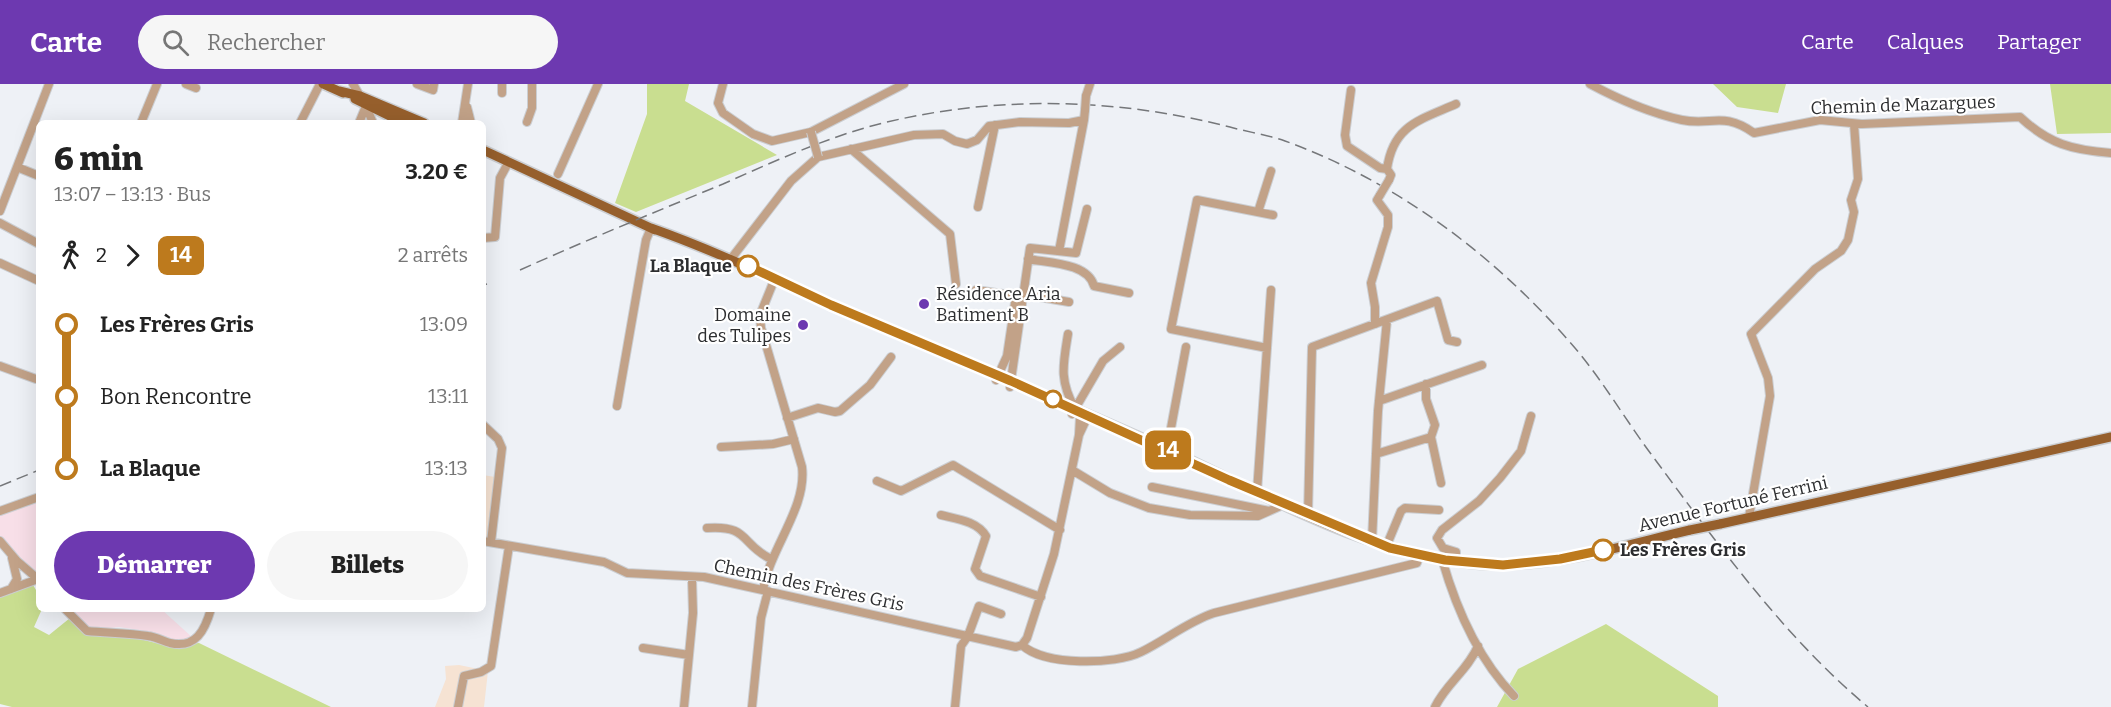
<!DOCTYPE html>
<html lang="fr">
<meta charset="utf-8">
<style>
:root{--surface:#fff;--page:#f6f6f6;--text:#222;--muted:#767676;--accent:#6d39b0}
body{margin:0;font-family:Bitter,serif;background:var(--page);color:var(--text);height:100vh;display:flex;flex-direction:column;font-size:22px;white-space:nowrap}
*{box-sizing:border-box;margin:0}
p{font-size:20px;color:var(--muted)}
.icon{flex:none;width:33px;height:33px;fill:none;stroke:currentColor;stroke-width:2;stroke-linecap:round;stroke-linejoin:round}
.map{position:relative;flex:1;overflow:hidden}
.sheet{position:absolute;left:36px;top:36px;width:450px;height:492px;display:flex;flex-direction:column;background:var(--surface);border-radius:9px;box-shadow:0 6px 24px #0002}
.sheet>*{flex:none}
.badge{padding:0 12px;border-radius:9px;font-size:21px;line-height:39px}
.map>.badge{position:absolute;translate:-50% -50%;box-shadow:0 0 0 3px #fff}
.legs{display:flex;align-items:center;gap:9px;height:66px;padding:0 18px;font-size:20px}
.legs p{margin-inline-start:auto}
.headline{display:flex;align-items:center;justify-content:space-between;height:102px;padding:0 18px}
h1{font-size:33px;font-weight:800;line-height:45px}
.primary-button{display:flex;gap:12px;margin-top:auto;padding:12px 18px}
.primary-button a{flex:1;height:69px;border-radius:36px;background:var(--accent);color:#fff;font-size:24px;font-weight:800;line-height:69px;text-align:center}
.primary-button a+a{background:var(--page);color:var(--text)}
ul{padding:0 18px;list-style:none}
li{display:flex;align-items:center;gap:21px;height:72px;font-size:22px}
li i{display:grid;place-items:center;width:9px;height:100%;margin:0 8px;background:currentColor}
li i::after{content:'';width:15px;height:15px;margin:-8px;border:4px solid;border-radius:50%;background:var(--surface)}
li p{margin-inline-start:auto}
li:first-child i{background:linear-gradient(#0000 50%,currentColor 0)}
li:last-child i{background:linear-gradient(currentColor 50%,#0000 0)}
header{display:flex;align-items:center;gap:36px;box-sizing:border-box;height:84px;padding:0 30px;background:var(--accent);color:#fff}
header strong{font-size:28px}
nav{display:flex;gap:33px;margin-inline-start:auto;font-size:21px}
.search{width:420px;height:54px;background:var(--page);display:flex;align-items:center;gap:15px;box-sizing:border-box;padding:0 21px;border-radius:33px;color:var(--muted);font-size:22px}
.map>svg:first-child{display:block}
</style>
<header>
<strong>Carte</strong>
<div class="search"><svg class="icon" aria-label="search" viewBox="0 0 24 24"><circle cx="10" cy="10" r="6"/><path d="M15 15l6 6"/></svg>Rechercher</div>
<nav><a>Carte</a><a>Calques</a><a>Partager</a></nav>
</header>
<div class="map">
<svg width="2111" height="623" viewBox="0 0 2111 623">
<rect width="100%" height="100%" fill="#eef1f6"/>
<path fill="#f8dfe8" d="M38 416 39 417V491L0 454V430Z
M69 525H161L193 554 176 557 140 546 119 543 96 545 86 543Z"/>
<path fill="#f6e3d3" d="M483 391 495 393 488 455 483 454Z
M459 581 488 587 484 623H435L446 595 445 582Z"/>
<path fill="#c9de90" d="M647 0H689L685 17 777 71 636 128 615 119 647 30Z
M1713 0H1786L1778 29 1737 23Z
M2050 0H2111V49L2057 50Z
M33 501 39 511V525H42L34 543 49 551 70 534 85 549 90 551 136 554 168 562 199 559 331 623H12L0 620V513Z
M1606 540 1718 612V623H1497L1518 585Z"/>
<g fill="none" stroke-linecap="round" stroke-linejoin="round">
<g stroke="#cbced2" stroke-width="10">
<path id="minor" d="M186 0 196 4
M353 0 360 12
M417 0 433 6 434 0
M723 0 718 19 723 29 753 50 772 57 811 48 904 0
M1590 0C1618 15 1650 29 1682 36 1712 42 1723 27 1754 49L1820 36 1862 40 2020 33C2049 60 2072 66 2111 69
M1351 6 1345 51 1347 62 1380 84 1387 85
M502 9V0
M1086 12 1090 0
M366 22 373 39
M467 23 471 39
M527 38 532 24V0
M141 39 157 0
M300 39 320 0
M359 39 366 22
M462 39 468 0
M851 65 950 150 956 200
M17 83 39 92
M558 90 598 0
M1389 96 1391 91 1387 85C1393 41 1420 36 1456 20
M978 123 995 41
M0 127 49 0
M1258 128 1271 87
M0 139 39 160
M483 154 495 153 500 94 506 83
M1059 167 1084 36
M1028 175C1049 179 1088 179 1094 202L1129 209
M0 179 39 197
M727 180 791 97 818 73 914 51 943 50 955 57 967 60 977 56 989 42 1020 38 1069 39 1084 36 1085 26
M976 206 1016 212 1007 272 996 296
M1022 210 1069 218
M1375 240V223L1371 199 1388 143V131L1377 116 1380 111
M1068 250C1063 281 1059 296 1075 325
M1267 264 1171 245 1197 116 1273 131
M0 282 36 295
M1426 300V315L1435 341 1431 353 1441 399
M1010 303 1030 164 1076 169 1087 125
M1379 317 1482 281
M617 322 646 156 651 144
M1072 330 1103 277 1120 263
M787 334 818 324 835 328 840 327 870 301 891 273
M483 341 498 355 502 364 491 458
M721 363 773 360 794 355
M1376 370 1431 353
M1166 371 1186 263
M1072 386 1110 409 1149 424 1190 431 1258 432 1285 420
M877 397 901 407 953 381 1060 446
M1152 403 1269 427
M1257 408 1271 206
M0 427 39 413
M1308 430 1312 263 1437 217 1448 256 1457 258
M941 431C957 435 977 437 986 452L975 485 980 492 1041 513
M1749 433 1770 312 1768 294 1751 250 1815 185 1841 167 1848 156 1854 128 1851 116 1858 95 1854 40
M707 444C750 441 740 460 771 475
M0 457 17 477 39 496
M483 457 604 478 627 489 704 493 1016 563 1022 561
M1372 457 1378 327 1387 236
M1386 463 1401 427 1405 424 1439 426
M1442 475C1456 524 1478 575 1514 612
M1456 477V468L1443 464 1437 454 1442 446 1479 417 1500 394 1521 367 1531 332
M11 505 17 495 12 474
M763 506C770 464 807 424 802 383L761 244 760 231 775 194
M0 509 38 495
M65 525 87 547C107 549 128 549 148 552 156 553 163 557 170 559 196 565 205 546 211 525
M1022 561C1044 582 1115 581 1141 568 1166 556 1187 538 1214 529L1417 479 1419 472
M1022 561 1027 554 1054 470 1079 351 1080 333 1085 329 1086 336 1079 351
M643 564 689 571
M458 623 464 592 481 588 491 582 509 462
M684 623 693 529 692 494
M752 623 761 534 768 507
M955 623 961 562 968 552 979 522 1001 530
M1435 623C1446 600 1468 586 1478 562"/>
</g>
<g stroke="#cbced2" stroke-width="12">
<path id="major" d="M323 0 343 9
M339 7 360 12 424 39
M355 15 404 39
M483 66 655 146
M651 144C722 169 788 202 856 232 959 276 1062 318 1164 364 1264 410 1364 470 1476 480 1547 486 1621 462 1690 446
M1720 440 2111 353"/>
</g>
<use href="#minor" stroke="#c2a288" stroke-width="8"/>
<use href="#major" stroke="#965f2c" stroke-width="9"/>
<path stroke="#75777a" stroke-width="1.5" stroke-dasharray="12 6" stroke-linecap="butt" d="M520 186C587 156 655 128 723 100 775 77 827 53 883 39 998 11 1116 14 1230 43 1248 48 1268 51 1285 57 1398 98 1497 173 1575 264 1603 297 1625 335 1651 370 1717 459 1783 552 1868 623
M483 201 487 200
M0 402 39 386"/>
<g stroke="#cbced2" stroke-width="10" stroke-linecap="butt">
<path id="minor-bridge" d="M1085 26 1086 12
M811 48 818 73
M1380 111 1389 96"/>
</g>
<g stroke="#cbced2" stroke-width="12" stroke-linecap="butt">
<path id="major-bridge" d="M1690 446 1720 440"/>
</g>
<use href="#minor-bridge" stroke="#c2a288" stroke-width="8"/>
<use href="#major-bridge" stroke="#965f2c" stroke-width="9"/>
</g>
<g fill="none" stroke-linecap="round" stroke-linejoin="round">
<g stroke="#fff" stroke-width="14">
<path id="line-1" d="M748 182 831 221 1011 297 1229 396 1390 464 1445 476 1503 481 1560 475 1603 466"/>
</g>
<use href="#line-1" stroke="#bd7a1d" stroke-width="9"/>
</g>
<g fill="#fff" stroke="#bd7a1d" stroke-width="3">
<circle cx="748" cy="182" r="10"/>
<circle cx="1053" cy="315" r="8"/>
<circle cx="1603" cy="466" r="10"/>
</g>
<g fill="#6d39b0" stroke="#fff" stroke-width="2">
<circle cx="924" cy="220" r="6"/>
<circle cx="803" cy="241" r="6"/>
</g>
<g text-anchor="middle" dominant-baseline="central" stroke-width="4.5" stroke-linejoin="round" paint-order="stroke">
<g font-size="18" fill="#2d2e30" stroke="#fff">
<text transform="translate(1903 21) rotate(-2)">Chemin de Mazargues</text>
<text transform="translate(1733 420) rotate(-13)">Avenue Fortuné Ferrini</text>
<text transform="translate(809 501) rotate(12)">Chemin des Frères Gris</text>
</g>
<g font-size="18" font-weight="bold" fill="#2d2e30" stroke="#fff" text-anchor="end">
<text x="732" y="182">La Blaque</text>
<text x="1620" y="466" text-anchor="start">Les Frères Gris</text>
</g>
<g font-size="18" fill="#2d2e30" stroke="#fff" text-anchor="start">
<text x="936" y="210">Résidence Aria<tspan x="936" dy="21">Batiment B</tspan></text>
<text x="791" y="231" text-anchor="end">Domaine<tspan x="791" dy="21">des Tulipes</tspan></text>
</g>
</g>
</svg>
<b class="badge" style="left:1168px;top:366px;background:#bd7a1d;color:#fff">14</b>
<section class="sheet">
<div class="headline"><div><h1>6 min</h1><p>13:07 – 13:13 · Bus</p></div><b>3.20 €</b></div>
<div class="legs"><svg class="icon" aria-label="walk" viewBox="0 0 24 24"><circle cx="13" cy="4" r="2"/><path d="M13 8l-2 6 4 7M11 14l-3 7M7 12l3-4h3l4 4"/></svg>2<svg class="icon" aria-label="forward" viewBox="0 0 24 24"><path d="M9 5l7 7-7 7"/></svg><b class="badge" style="background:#bd7a1d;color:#fff">14</b><p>2 arrêts</p></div>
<ul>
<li><i style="color:#bd7a1d"></i><b>Les Frères Gris</b><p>13:09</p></li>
<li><i style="color:#bd7a1d"></i><span>Bon Rencontre</span><p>13:11</p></li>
<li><i style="color:#bd7a1d"></i><b>La Blaque</b><p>13:13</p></li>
</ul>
<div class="primary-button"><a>Démarrer</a><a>Billets</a></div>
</section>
</div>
